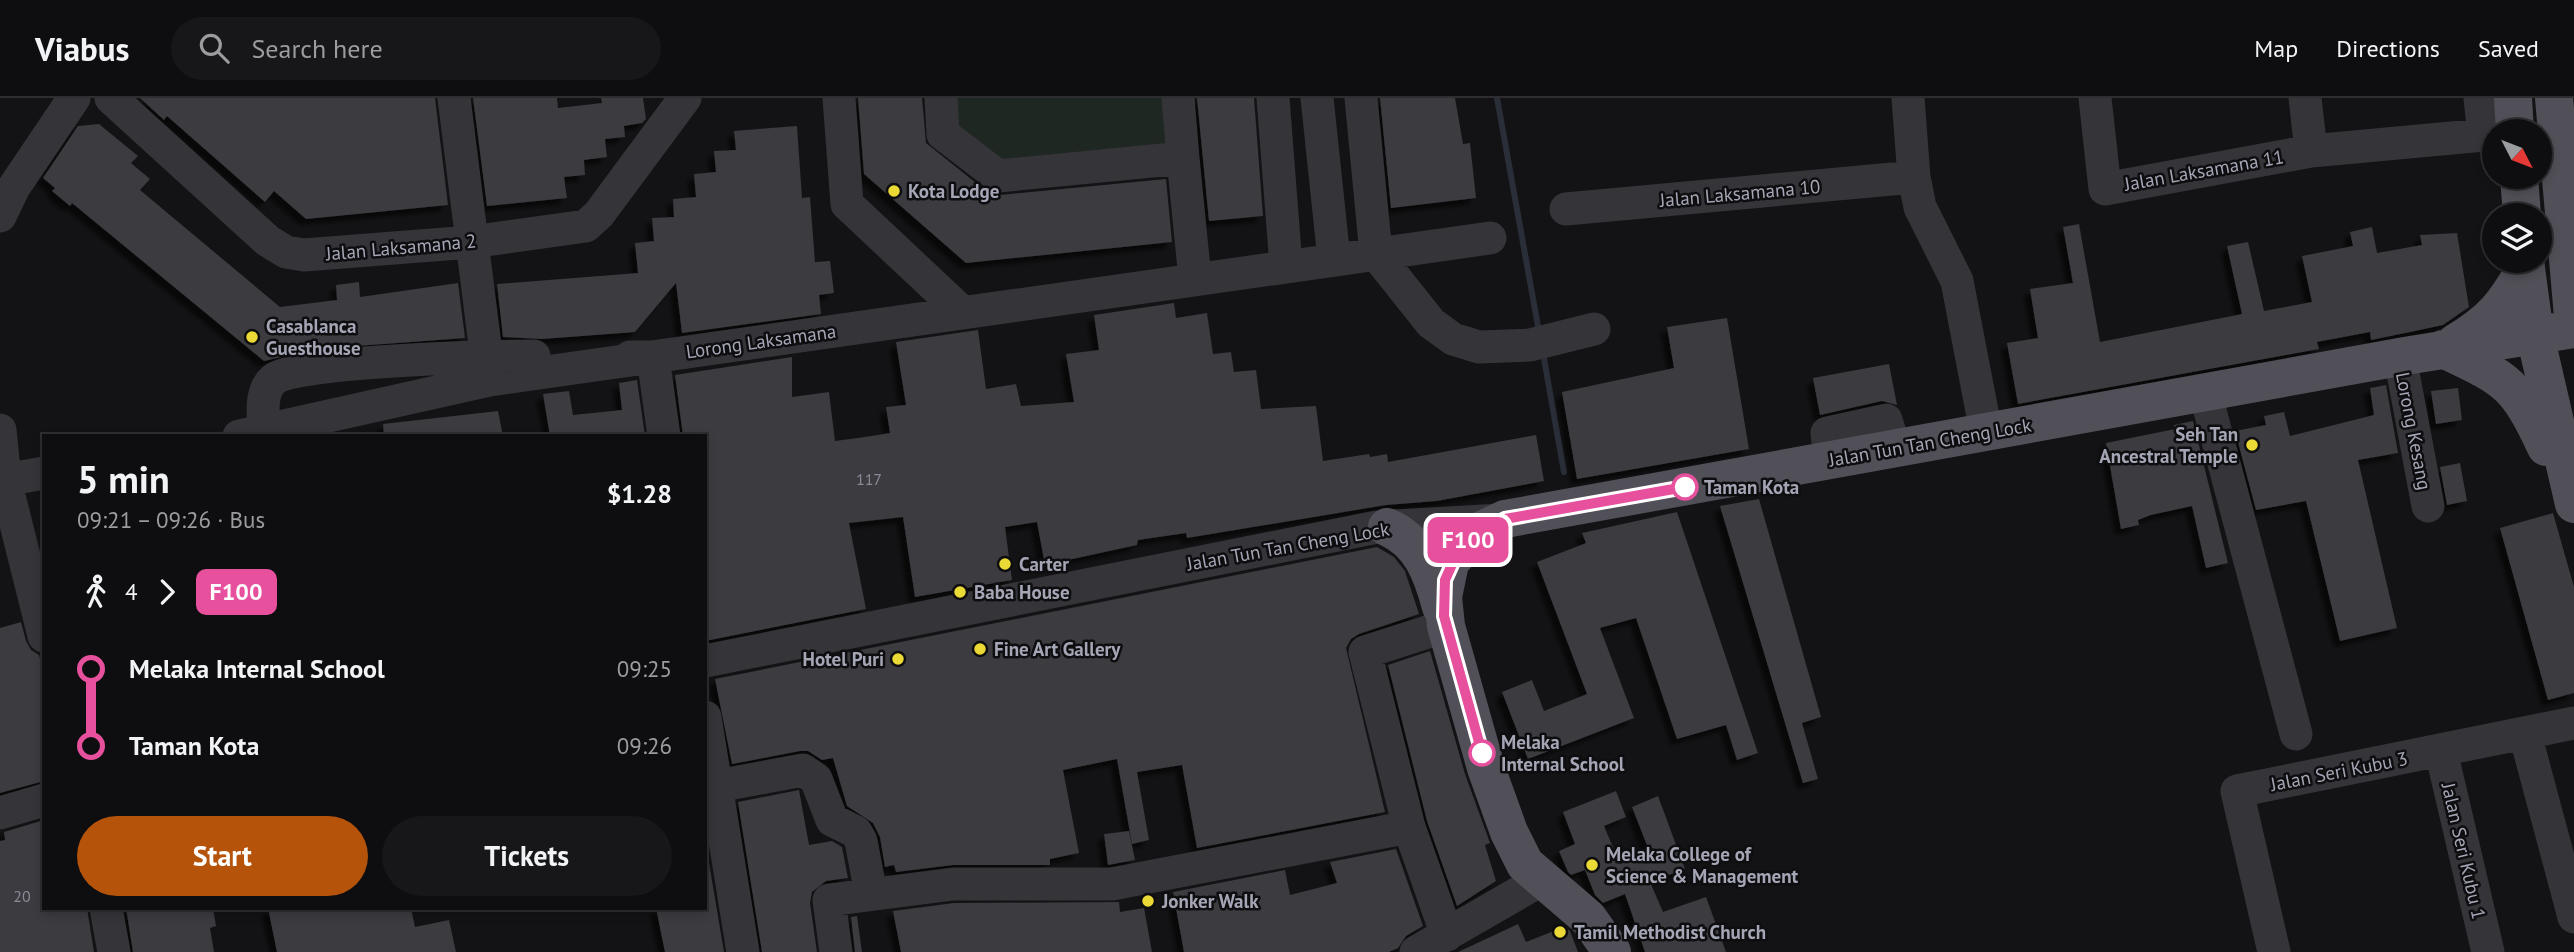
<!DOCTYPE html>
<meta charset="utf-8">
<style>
:root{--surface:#0e0e10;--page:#171719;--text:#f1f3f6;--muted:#9b9c9f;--line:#2e2e30;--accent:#b45309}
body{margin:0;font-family:"PT Sans",sans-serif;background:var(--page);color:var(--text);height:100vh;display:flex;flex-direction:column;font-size:26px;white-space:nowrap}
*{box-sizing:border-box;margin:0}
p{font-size:23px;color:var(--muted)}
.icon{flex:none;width:38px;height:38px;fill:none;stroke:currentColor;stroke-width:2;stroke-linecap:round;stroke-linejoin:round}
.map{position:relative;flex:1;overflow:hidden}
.sheet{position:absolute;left:42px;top:336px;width:665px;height:476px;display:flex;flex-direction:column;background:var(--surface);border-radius:0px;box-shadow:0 4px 10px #0003,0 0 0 2px var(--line)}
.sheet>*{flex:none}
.badge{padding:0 14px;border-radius:10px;font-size:24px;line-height:46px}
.needle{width:46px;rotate:132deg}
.tools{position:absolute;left:2482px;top:21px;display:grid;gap:14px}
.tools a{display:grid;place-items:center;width:70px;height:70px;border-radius:50%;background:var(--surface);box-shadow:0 4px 10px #0003,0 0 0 2px var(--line);font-size:35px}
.map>.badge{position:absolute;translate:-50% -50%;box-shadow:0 0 0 4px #fff}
.legs{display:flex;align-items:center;gap:10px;height:77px;padding:0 35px;font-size:23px}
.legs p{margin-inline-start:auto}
.head{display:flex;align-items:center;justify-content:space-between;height:119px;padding:0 35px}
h1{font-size:38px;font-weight:800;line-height:52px}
.action{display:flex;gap:14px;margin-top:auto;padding:14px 35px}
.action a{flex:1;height:80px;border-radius:42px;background:var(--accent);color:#fff;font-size:28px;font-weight:800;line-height:80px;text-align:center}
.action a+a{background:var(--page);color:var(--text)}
ul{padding:0 35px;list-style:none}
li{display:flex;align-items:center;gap:24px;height:77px;font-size:26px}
li i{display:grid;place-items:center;width:10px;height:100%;margin:0 9px;background:currentColor}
li i::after{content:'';width:18px;height:18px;margin:-9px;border:5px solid;border-radius:50%;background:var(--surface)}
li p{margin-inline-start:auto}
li:first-child i{background:linear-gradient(#0000 50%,currentColor 0)}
li:last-child i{background:linear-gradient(currentColor 50%,#0000 0)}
header{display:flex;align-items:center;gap:42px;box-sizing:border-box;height:98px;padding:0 35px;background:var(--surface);border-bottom:2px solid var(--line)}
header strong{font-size:33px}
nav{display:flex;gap:38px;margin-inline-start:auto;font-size:24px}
.search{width:490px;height:63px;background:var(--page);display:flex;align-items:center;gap:18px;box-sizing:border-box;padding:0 24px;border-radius:38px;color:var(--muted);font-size:26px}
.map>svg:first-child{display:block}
</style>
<header>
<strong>Viabus</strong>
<div class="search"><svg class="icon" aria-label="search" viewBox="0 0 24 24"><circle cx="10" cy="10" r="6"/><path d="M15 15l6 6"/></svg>Search here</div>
<nav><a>Map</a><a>Directions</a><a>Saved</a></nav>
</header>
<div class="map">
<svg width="2574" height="854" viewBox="0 0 2574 854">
<defs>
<filter id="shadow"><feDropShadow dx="-6" dy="6" stdDeviation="2" flood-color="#0009"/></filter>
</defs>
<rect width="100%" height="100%" fill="#131315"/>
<path fill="#1f2722" d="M948 0H1167L1172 55 1002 71 950 32Z"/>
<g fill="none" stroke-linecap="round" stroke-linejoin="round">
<path stroke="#2a2e38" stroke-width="6" d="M1497 0 1539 234
M1543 255 1564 374"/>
</g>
<path fill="#3b3a3f" filter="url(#shadow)" d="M140 0H435L448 107 306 121 274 93 265 104 167 18 164 22Z
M473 0H557L558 10 602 5 601 0H643L646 21 642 25 624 28 625 39 605 41 607 59 584 62 585 77 564 79 567 100 487 108Z
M858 0H922L926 45 986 93 999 97 1166 81 1172 144 966 165 864 76Z
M1197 0H1254L1263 118 1209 123Z
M1380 0H1455L1463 46 1470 45 1476 100 1391 110Z
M99 26 138 58 131 65 150 81 140 92 280 209 337 202 336 187 359 184 360 199 458 185 465 240 316 251 264 263 72 105 70 108 52 93 55 90 43 80 78 28Z
M797 28 802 100 810 99 815 164 830 163 834 195 819 197 821 216 682 235 676 185 635 234 542 241 503 239 497 186 638 175 635 145 654 143 652 120 674 119 673 101 696 99 694 76 716 74 714 53 736 52 734 33Z
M2079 126 2100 244 2242 216 2227 148 2248 144 2264 213 2312 204 2302 158 2353 148 2350 134 2372 129 2377 155 2422 147 2420 137 2457 135 2469 209 2443 227 2415 233 2371 242 2370 234 2317 244 2319 251 2018 306 2007 245 2038 240 2030 191 2073 185 2063 129Z
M1174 205 1176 220 1207 215 1213 256 1231 254 1234 274 1256 272 1261 311 1316 308 1323 363 1369 356 1370 359 1387 356 1388 364 1536 337 1544 383 1437 403 1386 407 1187 440 1186 435 1138 442 1137 447 1045 467 1037 424 1005 429 1012 482 915 499 903 419 849 425 866 511 705 543V338H683L675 277 792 259V299L829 294 835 343 865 339 890 335 886 309 906 307 896 244 978 232 986 291 1016 286 1021 308 1074 304 1066 256 1099 252 1094 217Z
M1727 220 1749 351 1577 381 1562 294 1674 270 1667 229Z
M1889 266 1897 307 1882 303 1820 317 1813 280Z
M637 282 645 338H550L543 296 569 293 573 317 622 312 619 285Z
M2386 287 2398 355 2358 362 2397 530 2340 543 2306 403 2256 412 2235 333 2266 327 2264 318 2284 314 2290 338 2374 317 2370 290Z
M2458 290 2462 322 2436 326 2431 293Z
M498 313 503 338H384L383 326Z
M2193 323 2228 465 2206 470 2192 408 2151 417 2138 422 2139 427 2121 431 2106 345 2175 331 2174 327Z
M2460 365 2467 403 2447 407 2440 369Z
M1759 401 1821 619 1802 625 1818 681 1803 685 1720 408Z
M1677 414 1758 655 1737 662 1726 627 1677 641 1636 520 1600 530 1634 620 1528 661 1502 594 1532 582 1544 613 1587 596 1537 464 1586 445 1582 435Z
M2553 415 2574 489V595L2548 602 2500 430Z
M1377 449 1394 459 1405 473 1419 516 1359 536 1351 541 1346 550 1385 714 1197 750 1182 667 1137 674 1149 742 1132 746 1117 661 1063 672 1079 755 1050 761V767H953L896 774 894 767 885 769 880 739 873 725 847 708 833 660 822 662 808 653H800L732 666 715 581Z
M21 524 26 543 31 552 39 557 44 573V683L0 695V530Z
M1430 553 1465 676 1490 745 1485 747 1496 783 1457 808 1427 723 1388 567Z
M799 692 809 747 832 743 842 749 848 780 826 783 812 794 810 805 817 854H762L738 704Z
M1616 693 1626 719 1604 728 1620 766 1650 755 1632 709 1658 698 1685 771 1650 784 1663 814 1706 799 1726 854H1645L1625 796 1603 805 1595 797 1585 772 1571 777 1568 774 1559 753 1575 746 1563 714Z
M44 722V810H87L94 854H0V743L5 742 4 734Z
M1129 733 1135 762 1108 767 1104 736Z
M705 741 724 854H665L656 810H705Z
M1396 751 1423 828 1406 838 1398 850 1389 854H1184L1173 794 1285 772 1290 797 1337 785 1330 764Z
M1119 804 1120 814 1144 810 1152 854H901L893 813 954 805Z
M126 810H213L216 828 210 830 214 854H133Z
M268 810H411L415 829 449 822 456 854H277Z
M857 818 862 854H855L851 819Z
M1518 826 1526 844 1564 829 1570 833 1578 854H1458Z"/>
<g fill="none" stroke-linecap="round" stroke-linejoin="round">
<path stroke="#353439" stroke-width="33" d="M111 0 268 143 286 154 304 157 471 144 586 128 599 116 685 0
M454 0 489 279
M839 0 847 106 962 214
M941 0 943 36 998 78 1183 60 1178 0
M1273 0 1286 168
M1317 0 1334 161
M1361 0 1376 156 1431 225 1453 241 1479 249 1530 247 1594 231
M1908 0 1914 79 1920 109 1957 183 1986 334
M2095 0 2105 91 2311 53 2484 37 2480 0
M2305 0 2311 53
M1183 60 1195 181
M1566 111 1914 79
M0 118 14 89 74 0
M630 259H653L664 338
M2400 259 2428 408
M2205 294 2296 636
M0 332 5 382 44 538
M264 332C263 315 260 293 274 281 295 263 497 258 534 258
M239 338 490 282 1490 140
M1830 363 1827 335 1886 322 1895 351
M5 382 44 375
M705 563 1377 429 1501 422
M705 619 743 854
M2525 636 2574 819
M2441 653 2488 854
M717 688 803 672 816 681 832 722 856 734 861 743 871 796
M0 715 44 702
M1409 729 1447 837
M106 810 114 854
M836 854 829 802 953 786H1112L1409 729 1365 554 1446 528
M1416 854 1541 782
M2274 854 2237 693 2574 625"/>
<path stroke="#515058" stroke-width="38" d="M2513 0 2515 33
M2554 0 2574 230
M2519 79 2522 117
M2525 163 2535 237 2574 406
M2455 245C2492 223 2505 207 2526 169
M2443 251C2506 281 2516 284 2546 349
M1387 429C1421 444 1432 475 1441 509
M1612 854 1588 820 1525 766 1509 734 1486 670 1446 528 1443 499 1450 465 1473 436 1505 421 2405 258 2574 231"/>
</g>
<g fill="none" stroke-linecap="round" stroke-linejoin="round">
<g stroke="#fff" stroke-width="16">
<path id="line-1" d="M1482 655 1444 518 1445 482 1459 451 1473 436 1505 421 1685 389"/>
</g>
<use href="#line-1" stroke="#e6509d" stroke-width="10"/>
</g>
<g fill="#ebda35" stroke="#0e0e10" stroke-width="2.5">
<circle cx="894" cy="93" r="7"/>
<circle cx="252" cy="239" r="7"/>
<circle cx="2252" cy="347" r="7"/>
<circle cx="1005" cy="466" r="7"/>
<circle cx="960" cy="494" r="7"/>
<circle cx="980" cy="551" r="7"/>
<circle cx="898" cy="561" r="7"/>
<circle cx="1592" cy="767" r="7"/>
<circle cx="1148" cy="803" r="7"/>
<circle cx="1560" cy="834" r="7"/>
</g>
<g fill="#fff" stroke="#e6509d" stroke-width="3.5">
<circle cx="1685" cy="389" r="12"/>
<circle cx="1482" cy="655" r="12"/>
</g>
<g text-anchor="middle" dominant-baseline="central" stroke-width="5" stroke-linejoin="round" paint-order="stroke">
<g font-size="16" fill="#8a8b98">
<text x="869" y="381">117</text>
<text x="22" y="798">20</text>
</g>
<g font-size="19" fill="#a5a6b5" stroke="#0e0e10">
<text transform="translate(2204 72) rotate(-10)">Jalan Laksamana 11</text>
<text transform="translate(1740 95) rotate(-5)">Jalan Laksamana 10</text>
<text transform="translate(401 149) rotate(-5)">Jalan Laksamana 2</text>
<text transform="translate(761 243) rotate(-8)">Lorong Laksamana</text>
<text transform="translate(2414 333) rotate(79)">Lorong Kesang</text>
<text transform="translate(1930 344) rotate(-10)">Jalan Tun Tan Cheng Lock</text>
<text transform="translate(1288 448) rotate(-10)">Jalan Tun Tan Cheng Lock</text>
<text transform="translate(2339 673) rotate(-11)">Jalan Seri Kubu 3</text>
<text transform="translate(2464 753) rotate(77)">Jalan Seri Kubu 1</text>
</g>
<g font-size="19" font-weight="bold" fill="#a5a6b5" stroke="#0e0e10" text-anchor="start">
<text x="908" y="93">Kota Lodge</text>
<text x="266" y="228">Casablanca<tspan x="266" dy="22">Guesthouse</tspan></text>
<text x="2238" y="336" text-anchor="end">Seh Tan<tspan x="2238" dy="22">Ancestral Temple</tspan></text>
<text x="1019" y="466">Carter</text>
<text x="974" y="494">Baba House</text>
<text x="994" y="551">Fine Art Gallery</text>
<text x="884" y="561" text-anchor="end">Hotel Puri</text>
<text x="1606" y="756">Melaka College of<tspan x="1606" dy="22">Science &amp; Management</tspan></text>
<text x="1162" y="803">Jonker Walk</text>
<text x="1574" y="834">Tamil Methodist Church</text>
</g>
<g font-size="19" font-weight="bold" fill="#a5a6b5" stroke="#0e0e10" text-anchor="start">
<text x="1704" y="389">Taman Kota</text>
<text x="1501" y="644">Melaka<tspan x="1501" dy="22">Internal School</tspan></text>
</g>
</g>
</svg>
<div class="tools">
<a><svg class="needle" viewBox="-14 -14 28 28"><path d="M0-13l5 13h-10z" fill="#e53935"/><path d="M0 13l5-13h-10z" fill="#9b9c9f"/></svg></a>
<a><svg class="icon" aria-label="layers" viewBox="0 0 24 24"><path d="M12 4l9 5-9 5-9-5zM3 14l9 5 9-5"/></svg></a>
</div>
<b class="badge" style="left:1468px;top:442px;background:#e6509d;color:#fff">F100</b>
<section class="sheet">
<div class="head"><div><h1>5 min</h1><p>09:21 – 09:26 · Bus</p></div><b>$1.28</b></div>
<div class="legs"><svg class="icon" aria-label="walk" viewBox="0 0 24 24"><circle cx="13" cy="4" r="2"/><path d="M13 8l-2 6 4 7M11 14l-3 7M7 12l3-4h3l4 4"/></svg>4<svg class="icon" aria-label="forward" viewBox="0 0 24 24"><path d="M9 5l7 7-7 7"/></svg><b class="badge" style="background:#e6509d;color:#fff">F100</b></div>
<ul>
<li><i style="color:#e6509d"></i><b>Melaka Internal School</b><p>09:25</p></li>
<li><i style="color:#e6509d"></i><b>Taman Kota</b><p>09:26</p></li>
</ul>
<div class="action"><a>Start</a><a>Tickets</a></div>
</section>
</div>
